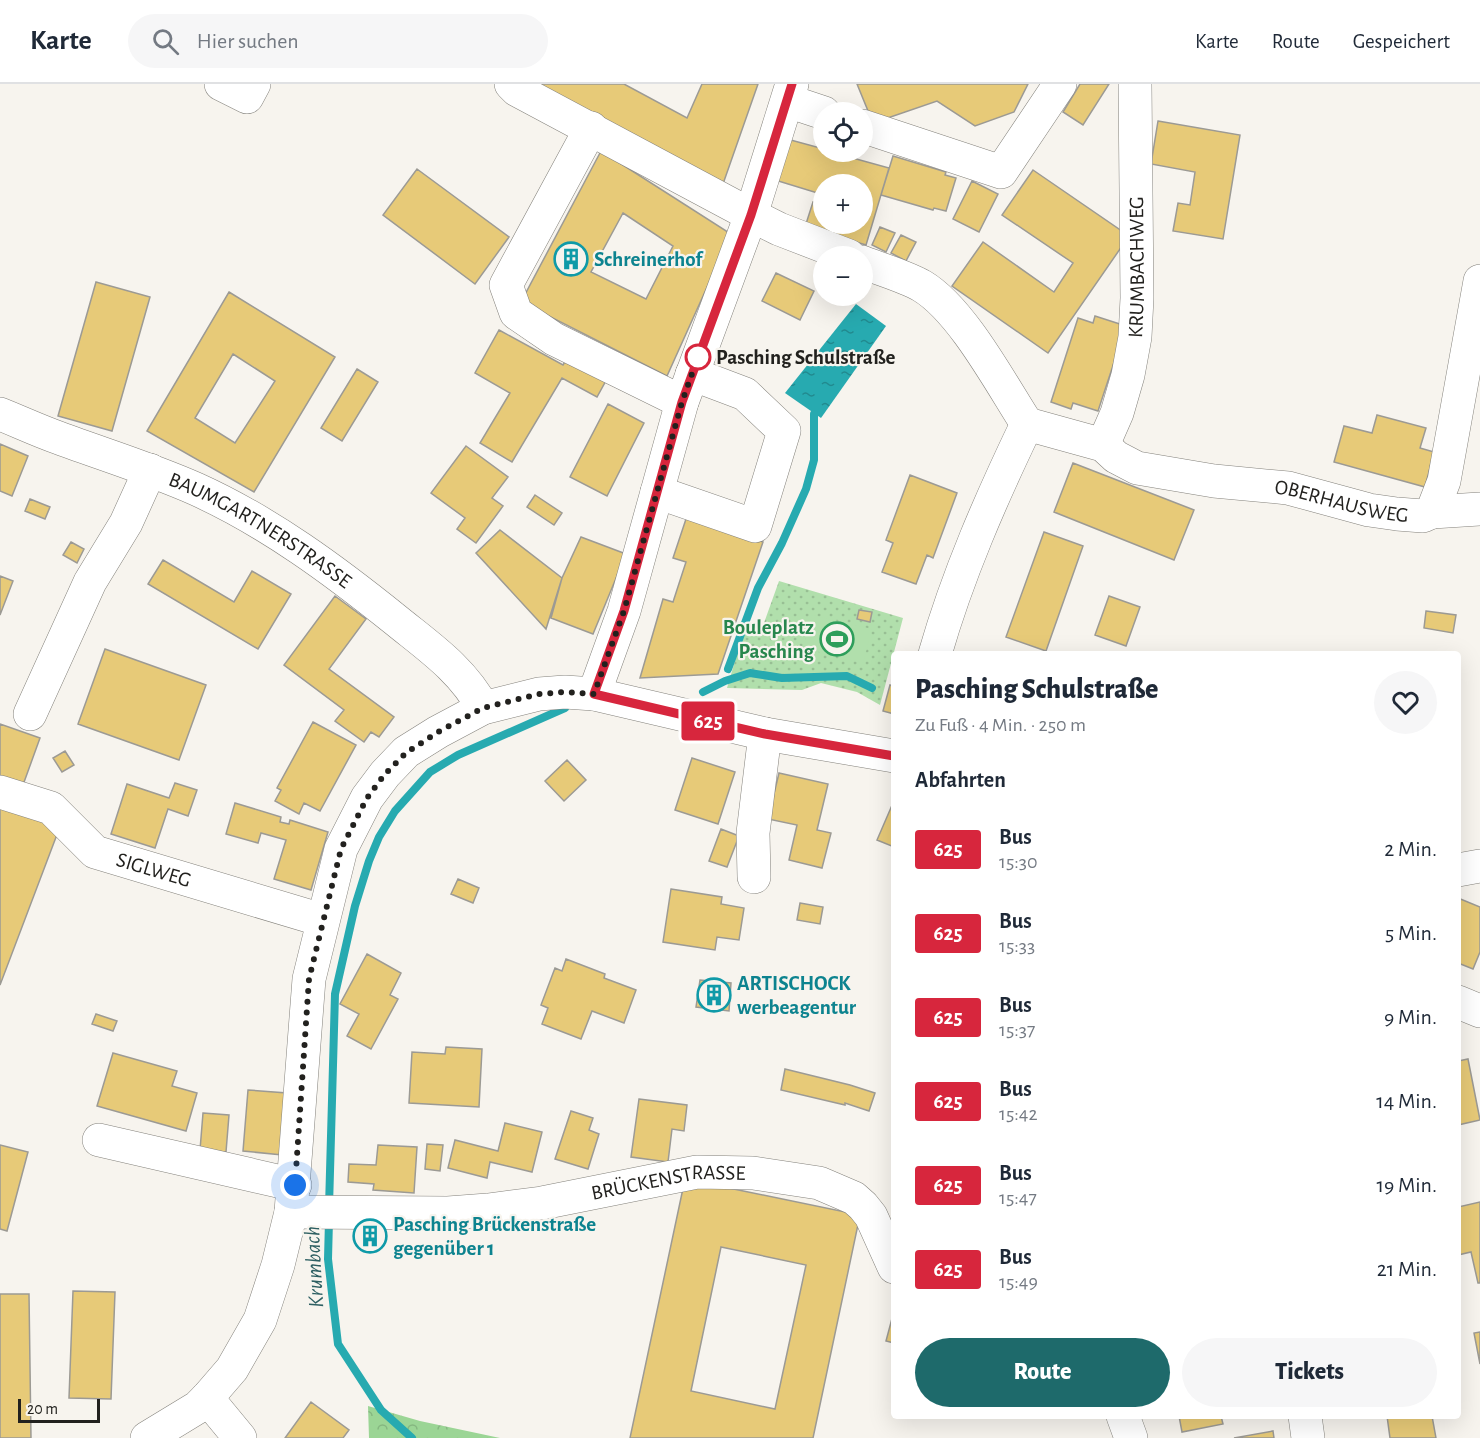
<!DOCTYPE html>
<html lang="de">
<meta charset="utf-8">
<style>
:root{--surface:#fff;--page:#f6f6f7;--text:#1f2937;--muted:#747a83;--line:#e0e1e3;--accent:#1e6a6b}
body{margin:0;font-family:"Alegreya Sans",sans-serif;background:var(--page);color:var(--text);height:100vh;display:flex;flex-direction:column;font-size:22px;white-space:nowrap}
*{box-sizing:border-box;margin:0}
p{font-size:20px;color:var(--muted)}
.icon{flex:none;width:33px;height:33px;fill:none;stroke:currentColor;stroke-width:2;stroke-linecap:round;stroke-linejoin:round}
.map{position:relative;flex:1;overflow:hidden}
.drawer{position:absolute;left:891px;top:567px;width:570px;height:768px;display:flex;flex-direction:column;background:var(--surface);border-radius:6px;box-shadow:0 6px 24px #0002}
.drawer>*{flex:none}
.badge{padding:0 12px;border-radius:4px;font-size:21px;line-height:39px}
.buttons{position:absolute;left:813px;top:18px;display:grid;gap:12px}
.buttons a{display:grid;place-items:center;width:60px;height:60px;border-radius:50%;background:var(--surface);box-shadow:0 6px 24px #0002;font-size:30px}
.scale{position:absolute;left:18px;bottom:15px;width:82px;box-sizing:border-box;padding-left:6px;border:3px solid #22211e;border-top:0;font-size:16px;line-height:21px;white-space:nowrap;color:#22211e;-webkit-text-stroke:4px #f7f4ee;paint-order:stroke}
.you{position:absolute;width:30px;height:30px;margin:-15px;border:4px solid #fff;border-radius:50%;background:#1a73e8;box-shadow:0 0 0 9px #1a73e833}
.map>.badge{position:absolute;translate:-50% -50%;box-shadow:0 0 0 3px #fff}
h2{padding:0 24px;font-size:22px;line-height:54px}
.round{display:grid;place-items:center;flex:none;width:63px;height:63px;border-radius:32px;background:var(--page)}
.summary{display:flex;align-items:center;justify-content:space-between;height:102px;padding:0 24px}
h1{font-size:28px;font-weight:800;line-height:45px}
.cta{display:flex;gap:12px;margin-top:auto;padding:12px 24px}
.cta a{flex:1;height:69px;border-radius:36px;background:var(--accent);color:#fff;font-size:24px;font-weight:800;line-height:69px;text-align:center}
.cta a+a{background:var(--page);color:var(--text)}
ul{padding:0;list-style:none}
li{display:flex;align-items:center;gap:18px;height:84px;padding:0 24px}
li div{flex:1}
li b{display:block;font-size:22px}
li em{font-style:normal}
li .badge{min-width:66px;font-weight:700;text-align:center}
header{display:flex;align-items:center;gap:36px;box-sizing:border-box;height:84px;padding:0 30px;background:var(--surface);border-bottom:2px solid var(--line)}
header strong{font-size:28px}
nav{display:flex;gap:33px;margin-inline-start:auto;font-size:21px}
.search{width:420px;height:54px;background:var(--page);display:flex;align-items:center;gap:15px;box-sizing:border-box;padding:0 21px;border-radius:33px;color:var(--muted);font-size:22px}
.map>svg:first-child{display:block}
</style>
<header>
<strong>Karte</strong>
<div class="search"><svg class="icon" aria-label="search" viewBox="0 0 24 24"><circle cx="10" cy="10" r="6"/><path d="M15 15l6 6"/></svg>Hier suchen</div>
<nav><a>Karte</a><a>Route</a><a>Gespeichert</a></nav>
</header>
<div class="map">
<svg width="1480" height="1354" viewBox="0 0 1480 1354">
<defs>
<pattern id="grass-dots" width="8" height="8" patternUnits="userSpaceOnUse" patternTransform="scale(1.5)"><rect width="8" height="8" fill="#b1dfac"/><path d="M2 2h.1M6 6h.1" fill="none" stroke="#98bf94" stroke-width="1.8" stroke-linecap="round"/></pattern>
<pattern id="forest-crowns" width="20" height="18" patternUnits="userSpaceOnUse" patternTransform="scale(1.5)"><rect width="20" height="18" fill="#9bd595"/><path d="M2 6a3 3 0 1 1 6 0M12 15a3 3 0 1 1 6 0" fill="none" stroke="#85b780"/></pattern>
<pattern id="water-ripples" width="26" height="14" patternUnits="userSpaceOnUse" patternTransform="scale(1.5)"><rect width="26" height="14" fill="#27aab0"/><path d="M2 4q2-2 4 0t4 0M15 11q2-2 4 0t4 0" fill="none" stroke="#218a8f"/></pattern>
</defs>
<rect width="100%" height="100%" fill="#f7f4ee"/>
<path fill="url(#grass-dots)" d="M779 497 903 534 880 621 857 608 821 599 802 606 727 604 743 550H760Z"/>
<path fill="url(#forest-crowns)" d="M368 1322 420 1337 500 1354H369Z"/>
<path fill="#b1dfac" d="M812 531 872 545 863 579 803 564Z"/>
<path fill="url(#water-ripples)" d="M856 220 886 242 821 334 785 309Z"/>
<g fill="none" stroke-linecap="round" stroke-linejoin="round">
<path stroke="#27aab0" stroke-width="8" d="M728 585 758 504 782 459 806 405 814 376V330
M703 608 725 597 750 589 782 594 847 592 872 604
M329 1123 335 910 355 822 369 777 379 753 395 727 430 688 458 671 565 624
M329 1136 328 1175 338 1260 381 1326 412 1354"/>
</g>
<path fill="#e7ca78" stroke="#9c9a94" stroke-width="1.5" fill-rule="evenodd" d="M525 0H624L687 34 702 0H758L723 100Z
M857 0H1028L1014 28 975 42 937 17 873 39Z
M1080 0H1109L1083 41 1063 28Z
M1158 37 1240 51 1223 155 1173 147 1178 119 1190 121 1195 88 1151 80Z
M787 55 824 65V68H831L889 84 866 161 805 143 813 118 824 122V140H862V100H824V111L775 96Z
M601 67 731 150 667 292 521 218ZM623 129 673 162 646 215 591 188Z
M893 72 946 88 945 91 956 94 946 127 934 124 933 126 881 111Z
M417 85 509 153 475 200 383 131Z
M1033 86 1129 152 1048 269 952 202 983 158 1054 208 1073 179 1002 131Z
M972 97 998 110 979 148 953 135Z
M880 143 895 149 886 168 872 161Z
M901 151 916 158 906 177 891 169Z
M776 189 814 207 800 236 762 217Z
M96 198 150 213 112 347 58 332Z
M229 208 335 273 254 408 147 347ZM233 270 275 297 235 359 195 334Z
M1095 232 1126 242 1098 327 1073 319 1071 325 1051 318 1078 234 1093 239Z
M499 246 563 281 569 271 608 293 597 313 562 294 512 378 480 359 510 309 475 289Z
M357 285 378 298 342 357 321 344Z
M608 320 644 339 607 412 570 393Z
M1377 331 1426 344 1420 364 1434 368 1425 403 1334 378 1344 342 1372 349Z
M0 360 28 372 12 412 0 407Z
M466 362 508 393 492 414 503 422 476 459 457 445 465 434 431 409Z
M1073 379 1194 426 1174 476 1054 428Z
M910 391 957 409 933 474 927 471 916 500 882 488 893 459 886 456Z
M535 411 562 429 554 441 527 423Z
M30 415 50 423 45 435 25 427Z
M687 432 763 458 718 590 640 594 663 515 673 518 686 478 673 474Z
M500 446 562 494 546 545 476 469Z
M1044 448 1083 462 1046 567 1006 553Z
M581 453 626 470 593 550 551 534 562 494Z
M71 458 84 465 77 479 63 471Z
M163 476 234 518 252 487 291 510 258 565 148 500Z
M0 492 13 497 0 531Z
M335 512 366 535 329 585 394 633 379 653 371 648 364 658 335 637 344 626 284 581Z
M1109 512 1140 523 1126 562 1095 551Z
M859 526 872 528 870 538 857 535Z
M1426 527 1456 531 1453 549 1424 544Z
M105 565 206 601 179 676 78 640Z
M890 601 894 602V630L883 627Z
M313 638 356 661 320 727 304 719 299 730 275 717 281 706 277 704Z
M0 640 40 654 23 701 0 692Z
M65 667 74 681 62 688 53 674Z
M692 674 735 688 718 740 675 726Z
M567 676 586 696 564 717 545 697Z
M779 689 828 700 817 746 831 749 822 784 789 776 797 741 768 735Z
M175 699 197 706 188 732 168 725 155 764 111 750 127 700 169 714Z
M235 719 281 733 280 738 289 740 290 736 328 748 311 806 274 795 286 756 261 749 258 759 226 750Z
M893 719H894V763L877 756Z
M0 721 61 740 0 901Z
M721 745 739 752 727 783 709 777Z
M458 795 479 804 473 819 451 810Z
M671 805 722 813 721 820 744 824 739 856 717 853 715 866 663 858Z
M1458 814 1480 823V868L1473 885 1458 879Z
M800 819 823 823 820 840 797 836Z
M367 870 401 889 390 911 398 915 371 965 347 952 359 930 340 920Z
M566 875 605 890 604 894 636 906 624 939 592 927 581 955 542 940 548 924 541 921 555 884 562 887Z
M700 896 731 899 729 927 696 923Z
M96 930 117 937 113 947 92 940Z
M446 963 482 965 479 1023 409 1019 412 968 445 970Z
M113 969 177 987 172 1002 197 1009 186 1047 97 1022Z
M1468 975 1480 1036 1458 1041V977Z
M785 985 850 1001 875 1009 869 1027 845 1019V1021L781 1006Z
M248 1006 287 1009 282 1071 243 1067Z
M639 1015 687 1021 684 1047 672 1045 668 1078 631 1073Z
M571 1027 593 1034 589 1046 599 1050 588 1085 555 1075Z
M203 1029 229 1031 226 1068 200 1066Z
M505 1039 542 1048 532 1088 490 1078 487 1094 448 1084 455 1056 498 1067Z
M427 1060 443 1061 440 1087 425 1085Z
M0 1061 28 1068 7 1147 0 1145Z
M378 1061 417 1063 414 1109 373 1106 374 1100 348 1098 349 1080 376 1081Z
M685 1095 860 1131 813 1354H630ZM721 1163 806 1181 775 1325 691 1307Z
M1480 1118V1199H1478L1471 1168 1458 1171V1123Z
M364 1144 378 1146 376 1159 363 1158Z
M73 1207 115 1208 111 1315 69 1314Z
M0 1210H29L31 1354H0Z
M894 1227V1259L886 1257Z
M1480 1248V1280L1474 1249Z
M311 1318 349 1346 343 1354H285Z
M1179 1332H1221L1223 1340 1182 1348Z
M1387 1332H1432L1436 1354H1390Z
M1273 1347 1274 1354H1234Z"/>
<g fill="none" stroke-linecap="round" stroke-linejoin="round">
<g stroke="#84827c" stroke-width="34">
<g id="minor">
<path d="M221 0 247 13 254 0"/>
<path d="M511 0 517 6 751 131 779 145 849 172"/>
<path d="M788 17 824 29"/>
<path d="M862 42 1001 88 1060 0"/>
<path d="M591 44 506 201 516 229 554 255 682 318"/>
<path d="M862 178C882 186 904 192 922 202 962 226 1001 300 1027 340"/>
<path id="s1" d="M0 330C20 338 39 347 59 354 105 371 151 385 196 405 269 438 335 487 397 537 429 563 463 586 483 624"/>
<path id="s2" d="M1027 340 1103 361 1116 373 1137 384 1214 397 1288 404 1369 426 1397 430 1423 432 1432 428 1444 397 1480 197"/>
<path id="s3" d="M1103 361 1117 329 1128 291 1135 253 1137 214 1135 0"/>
<path d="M657 408 755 442 784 347 745 310 692 290"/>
<path d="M1432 428 1480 425"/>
<path d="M935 570C958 490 991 415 1027 340"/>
<path d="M594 610 624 527 682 318 751 131 792 0"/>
<path d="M30 630 90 498 126 439 150 386"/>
<path id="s4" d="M0 708 51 724 95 768 322 836"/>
<path d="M1458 786 1480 782"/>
<path d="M754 793 753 749 765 650"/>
<path d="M1458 918 1480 927"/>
<path d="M99 1056 295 1101"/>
<path id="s5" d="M291 1128 448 1129 488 1126 542 1119 697 1088 753 1089 819 1099 854 1114 863 1122 871 1132 894 1183"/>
<path d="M207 1314 240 1354"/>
<path d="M1123 1332 1131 1354"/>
<path d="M1305 1332 1308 1354"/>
<path d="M147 1354 198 1323 207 1314 232 1285 260 1236 278 1181 291 1128 309 895 341 765 367 714 385 690 406 668 438 648 483 624 539 610 565 608 594 610 765 650 894 672"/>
</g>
</g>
<use href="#minor" stroke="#fff" stroke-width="33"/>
</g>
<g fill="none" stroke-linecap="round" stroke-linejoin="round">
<g stroke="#fff" stroke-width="14">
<path id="line" d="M792 0 751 131 682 318 624 527 594 610 765 650 894 672"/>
</g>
<use href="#line" stroke="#d7263d" stroke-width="9"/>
<path stroke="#22211e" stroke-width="6" stroke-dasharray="0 10.8" d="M295 1101 309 895 341 765 367 714 385 690 406 669 438 648 483 624 539 610 565 608 594 610 624 527 682 318 699 270 698 273"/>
</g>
<defs>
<g id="building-ring" transform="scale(1.725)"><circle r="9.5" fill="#f7f4ee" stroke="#0f9aa8" stroke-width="1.5"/><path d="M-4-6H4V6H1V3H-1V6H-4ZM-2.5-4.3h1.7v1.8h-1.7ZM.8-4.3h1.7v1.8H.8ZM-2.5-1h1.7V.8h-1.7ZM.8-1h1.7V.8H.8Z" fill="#0f9aa8"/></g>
<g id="stadium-ring" transform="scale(1.725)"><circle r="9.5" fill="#f7f4ee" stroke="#2e9e5b" stroke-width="1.5"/><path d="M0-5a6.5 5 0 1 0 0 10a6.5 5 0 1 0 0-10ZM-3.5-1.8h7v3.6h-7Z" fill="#2e9e5b"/></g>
</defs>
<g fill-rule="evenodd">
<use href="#building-ring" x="571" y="175"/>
<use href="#stadium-ring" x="837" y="555"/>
<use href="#building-ring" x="714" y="911"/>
<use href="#building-ring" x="370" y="1152"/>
</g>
<circle fill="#fff" stroke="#d7263d" stroke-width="3" cx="698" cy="273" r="12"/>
<g text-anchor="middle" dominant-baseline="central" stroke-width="4.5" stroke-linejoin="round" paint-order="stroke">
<g font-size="21" font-weight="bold" fill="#0d838f" stroke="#f7f4ee" text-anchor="start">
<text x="594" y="175">Schreinerhof</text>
<text x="737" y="899">ARTISCHOCK<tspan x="737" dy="24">werbeagentur</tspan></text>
<text x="393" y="1140">Pasching Brückenstraße<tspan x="393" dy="24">gegenüber 1</tspan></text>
</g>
<g font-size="21" fill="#22211e" stroke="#f7f4ee">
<text stroke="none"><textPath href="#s3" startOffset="183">KRUMBACHWEG</textPath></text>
<text stroke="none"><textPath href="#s2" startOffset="328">OBERHAUSWEG</textPath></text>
<text stroke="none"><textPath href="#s1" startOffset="286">BAUMGARTNERSTRASSE</textPath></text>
<text stroke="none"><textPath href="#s4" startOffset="177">SIGLWEG</textPath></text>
<text stroke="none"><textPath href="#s5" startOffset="380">BRÜCKENSTRASSE</textPath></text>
</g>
<g font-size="21" font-weight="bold" fill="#22211e" stroke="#f7f4ee" text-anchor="start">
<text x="716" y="273">Pasching Schulstraße</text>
</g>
<g font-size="21" font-weight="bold" fill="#27864d" stroke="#f7f4ee" text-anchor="end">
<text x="814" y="543">Bouleplatz<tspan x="814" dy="24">Pasching</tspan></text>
</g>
<g font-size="22" font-style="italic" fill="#2d5f62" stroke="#f7f4ee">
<text transform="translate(314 1183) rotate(-93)">Krumbach</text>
</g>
</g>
</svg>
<div class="buttons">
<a><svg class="icon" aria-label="locate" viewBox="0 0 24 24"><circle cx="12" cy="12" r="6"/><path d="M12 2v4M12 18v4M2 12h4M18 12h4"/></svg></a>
<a>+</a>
<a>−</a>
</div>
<div class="scale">20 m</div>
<div class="you" style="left:295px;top:1101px"></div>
<b class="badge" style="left:708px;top:637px;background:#d7263d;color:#fff">625</b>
<section class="drawer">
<div class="summary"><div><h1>Pasching Schulstraße</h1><p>Zu Fuß · 4 Min. · 250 m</p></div><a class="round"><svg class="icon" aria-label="heart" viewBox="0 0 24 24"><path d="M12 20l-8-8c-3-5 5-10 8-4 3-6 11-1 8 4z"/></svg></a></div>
<h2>Abfahrten</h2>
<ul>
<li><span class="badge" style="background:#d7263d;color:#fff">625</span><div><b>Bus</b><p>15:30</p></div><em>2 Min.</em></li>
<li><span class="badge" style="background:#d7263d;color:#fff">625</span><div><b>Bus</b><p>15:33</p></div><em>5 Min.</em></li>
<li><span class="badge" style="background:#d7263d;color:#fff">625</span><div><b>Bus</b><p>15:37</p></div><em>9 Min.</em></li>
<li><span class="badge" style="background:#d7263d;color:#fff">625</span><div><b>Bus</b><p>15:42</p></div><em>14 Min.</em></li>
<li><span class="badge" style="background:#d7263d;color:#fff">625</span><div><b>Bus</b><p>15:47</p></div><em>19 Min.</em></li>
<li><span class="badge" style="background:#d7263d;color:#fff">625</span><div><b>Bus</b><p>15:49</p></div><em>21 Min.</em></li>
</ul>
<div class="cta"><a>Route</a><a>Tickets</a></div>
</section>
</div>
